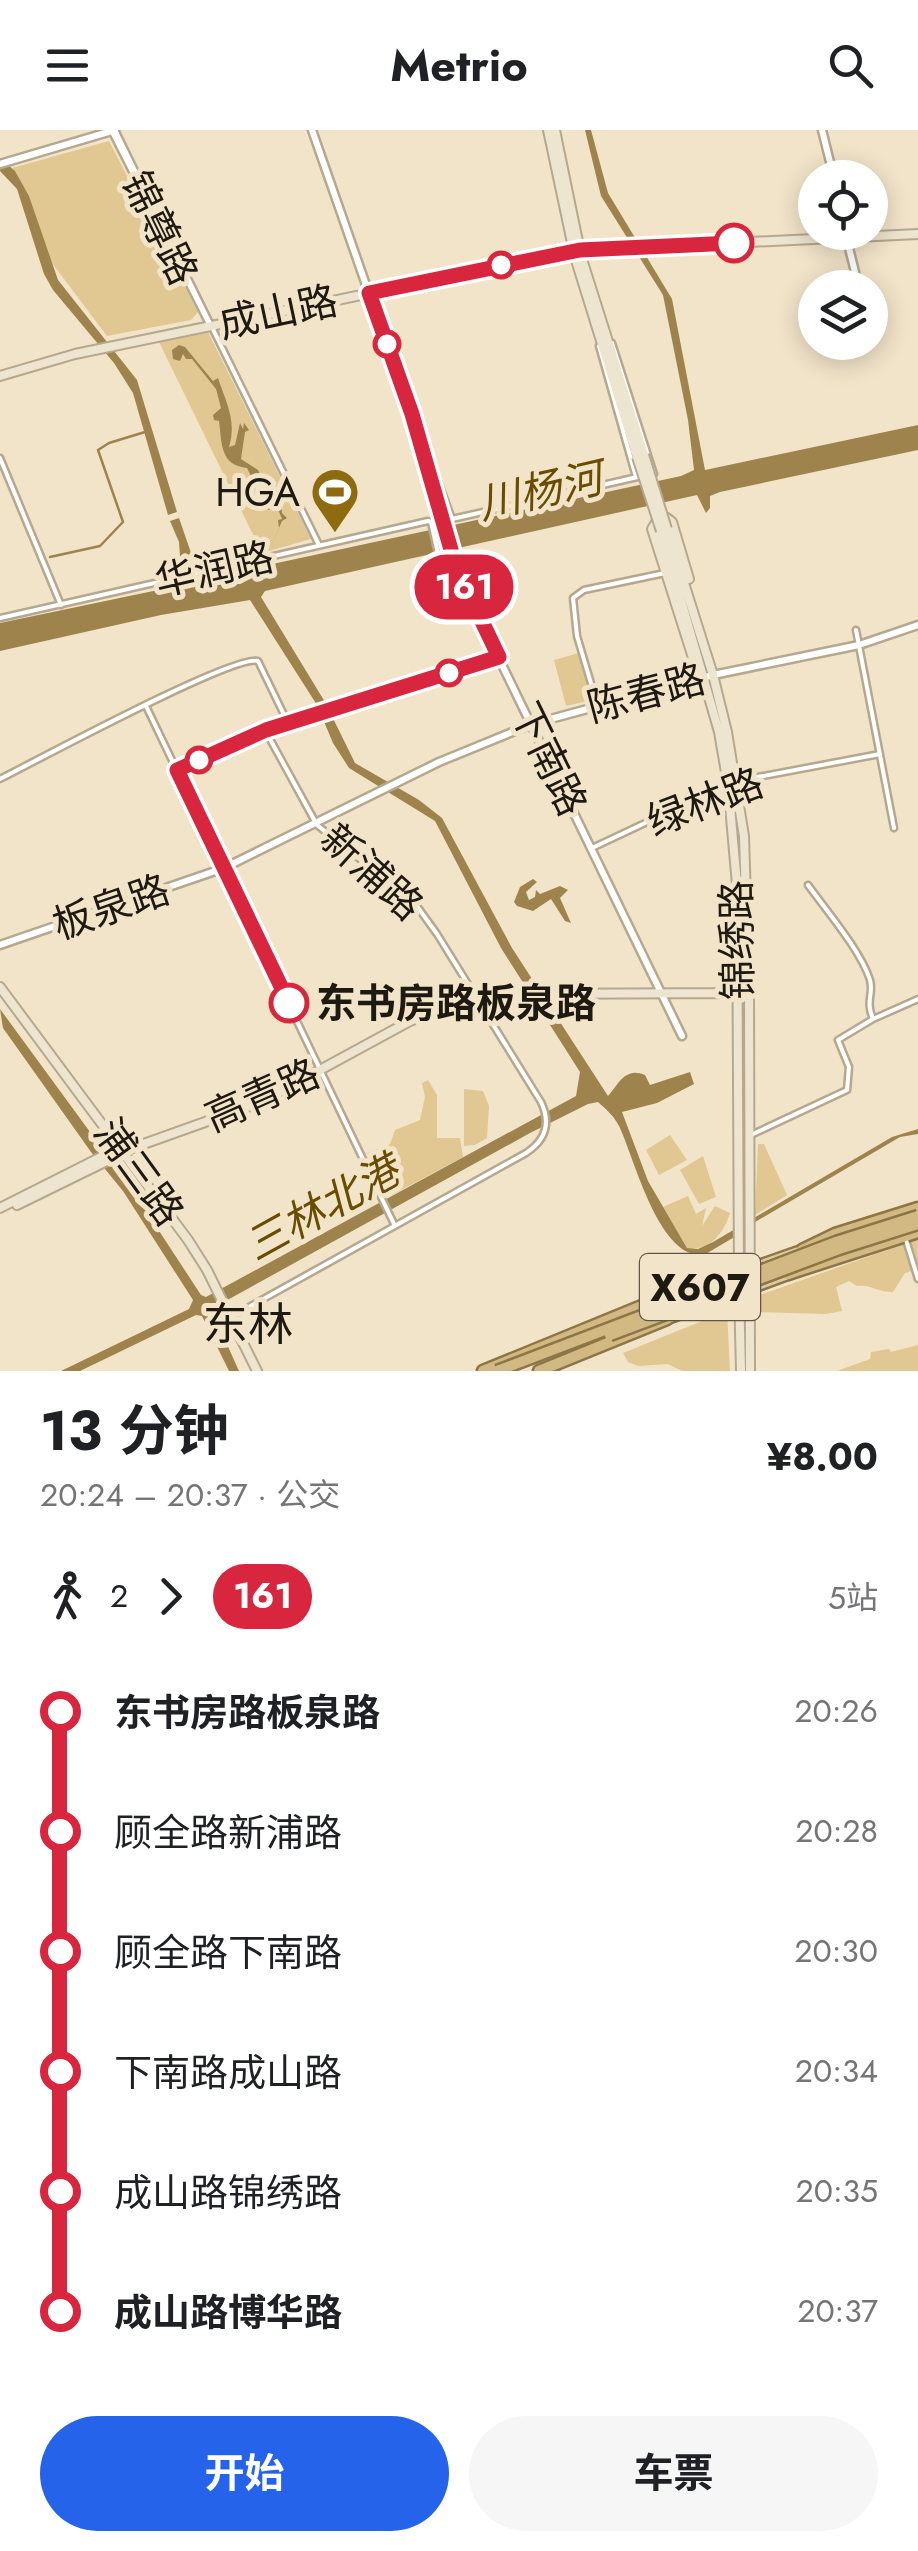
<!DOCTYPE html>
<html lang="zh">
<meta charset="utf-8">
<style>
:root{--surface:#fff;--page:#f6f6f6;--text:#202124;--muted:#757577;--accent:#2563eb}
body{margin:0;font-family:Jost,"Noto Sans SC",sans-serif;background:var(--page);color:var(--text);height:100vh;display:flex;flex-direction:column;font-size:38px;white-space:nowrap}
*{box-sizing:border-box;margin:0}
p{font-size:32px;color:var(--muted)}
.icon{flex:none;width:55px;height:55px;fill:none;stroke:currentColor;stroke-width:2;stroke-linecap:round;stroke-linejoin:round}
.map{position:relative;height:1241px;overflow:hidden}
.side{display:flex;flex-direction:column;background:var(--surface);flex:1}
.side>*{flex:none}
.badge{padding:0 20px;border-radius:32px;font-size:35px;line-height:65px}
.tools{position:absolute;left:798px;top:30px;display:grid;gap:20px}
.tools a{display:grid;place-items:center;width:90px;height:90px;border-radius:50%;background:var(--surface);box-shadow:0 5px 25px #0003;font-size:50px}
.map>.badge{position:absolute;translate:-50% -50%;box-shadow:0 0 0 5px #fff}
.legs{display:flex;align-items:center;gap:15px;height:110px;padding:0 40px;font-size:32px}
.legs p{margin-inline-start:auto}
.summary{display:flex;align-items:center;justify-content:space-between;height:170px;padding:0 40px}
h1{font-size:55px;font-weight:700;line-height:75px}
.primary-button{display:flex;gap:20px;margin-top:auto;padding:20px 40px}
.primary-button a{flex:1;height:115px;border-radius:60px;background:var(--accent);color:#fff;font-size:40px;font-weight:700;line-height:115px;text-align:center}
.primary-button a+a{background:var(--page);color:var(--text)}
ul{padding:0 40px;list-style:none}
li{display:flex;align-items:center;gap:35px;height:120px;font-size:38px}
li i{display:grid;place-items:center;width:15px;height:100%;margin:0 12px;background:currentColor}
li i::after{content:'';width:25px;height:25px;margin:-12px;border:8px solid;border-radius:50%;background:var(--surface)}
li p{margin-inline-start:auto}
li:first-child i{background:linear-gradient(#0000 50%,currentColor 0)}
li:last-child i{background:linear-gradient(currentColor 50%,#0000 0)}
header{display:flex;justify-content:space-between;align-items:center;height:130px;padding:0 40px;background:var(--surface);font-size:45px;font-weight:700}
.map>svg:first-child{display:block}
</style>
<header><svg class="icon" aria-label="menu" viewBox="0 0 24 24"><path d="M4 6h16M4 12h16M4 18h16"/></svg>Metrio<svg class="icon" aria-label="search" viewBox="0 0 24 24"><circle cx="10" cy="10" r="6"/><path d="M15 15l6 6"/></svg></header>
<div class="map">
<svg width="918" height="1241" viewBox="0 0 918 1241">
<rect width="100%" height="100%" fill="#f2e4c9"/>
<path fill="#e1c792" d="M109 11 198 182 191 190 107 206 49 129 29 66 12 38Z
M207 200 311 409 262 423 159 212Z
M579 523 592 570 566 576 554 530Z
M428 950 437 965V1008H460L463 1027 390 1066 367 1023 390 1014 395 1000 420 990 425 967 422 953Z
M464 959 483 961 489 976 487 1008 475 1015 464 1016Z
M670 1005 687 1030 659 1045 646 1020Z
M758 1014H764L787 1065 755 1085Z
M703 1026 716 1067 699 1074 680 1040Z
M688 1066 696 1084 706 1078 702 1096 715 1076 730 1083C724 1103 710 1121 687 1118L663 1077Z
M918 1109V1139L905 1143 893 1162C880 1163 870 1154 857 1156L849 1151 836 1157 842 1181 826 1184 754 1182 760 1165Z
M727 1181 730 1241H682L668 1234 638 1236 628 1232 623 1223Z
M918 1215V1241H837L870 1229 871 1222 889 1219 891 1222Z"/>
<path fill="#9e844c" d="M585 0H591L608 63 672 169 705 340 918 295V320L720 362 710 366V378L706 383 697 365 265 461 261 467 325 572 355 633 419 670 442 688 512 818 608 966C618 955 625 936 645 945L650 955 690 942 694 954 657 973 622 982 648 1051 687 1118 698 1119 713 1112 892 1007 918 999V1004L900 1007 699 1125C657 1123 634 1027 619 996 614 986 606 979 598 972L588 974 530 1003 211 1179 239 1241H229L202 1186 196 1185 80 1241H61L189 1179 193 1170 123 1061 91 1022 3 898 0 879 131 1058 201 1165 206 1167 576 966 580 942 501 818 435 691 349 638 333 613 317 575 250 470 161 485 0 521V493L182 455 179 412 170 391 179 388 199 446 212 447 681 346 694 340 688 290 663 165 601 66Z
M0 28 15 41 29 66 58 150 137 250 177 382 168 385 133 263 114 233 53 160 44 144 17 59 0 41Z
M179 215 185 217 213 251 218 248C226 272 237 291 229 317L235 315 240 293 243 299 244 293 249 300 245 302 241 329 258 340 272 370 280 364 282 383 287 388 282 391 270 418 279 398 278 390 282 389 277 377 268 380 247 338C220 335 222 314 219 291L214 290 213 285 221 278 216 259 192 229H186L183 224 180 231 173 229 172 220Z
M533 749 537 752 526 762 529 770 535 767 536 760 540 764 560 756 568 760 560 768 571 793 565 791 551 769 533 781 517 776 514 772 520 757Z"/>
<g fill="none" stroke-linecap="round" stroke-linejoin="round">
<path stroke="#9e844c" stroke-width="2.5" d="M50 427 100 416 123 392 98 320 109 313 145 302"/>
<path stroke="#9e844c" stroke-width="5" d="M694 1124 699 1125 741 1100"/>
<g stroke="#b5a88f" stroke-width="9">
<path id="minor" d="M111 0 210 196
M116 2 319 415
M612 213 654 344H651
M599 216 636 347
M417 295 452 389 642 346
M0 328 61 475
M0 488 428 391 431 392 439 428
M856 500 894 698
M146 576 395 1096
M598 577 577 506 573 468 584 460 665 443
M178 639 265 600 499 527
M0 649C36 631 234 524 258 531L288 593
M737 651 880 624
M592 718 728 654
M808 755C826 780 861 821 870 850 874 864 865 870 873 889
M753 1004 847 960 849 937 838 910 873 889 918 869
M906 1110 918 1149
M231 1187 526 1023C546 1010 551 993 541 972L437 804 414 772 317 695 265 600"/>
</g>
<g stroke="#b5a88f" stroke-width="11">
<path id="tertiary" d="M312 0 411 284 458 444 682 906
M822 0 834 48
M0 34 115 0
M845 102 859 158
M870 188 871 209
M0 815 224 738 439 632 532 594 713 545 859 515 918 495"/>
</g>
<g stroke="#b5a88f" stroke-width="12">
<path id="secondary" d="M548 0 575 127 637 327
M555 0 581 126 644 325
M0 246 75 224 580 120 918 104
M667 399 713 545 727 602 744 706 749 863 750 1241
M661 401 719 602 728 654 737 755 739 1146
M682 554 693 542 694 531 652 399 658 389 667 388 672 392 689 449
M0 857 188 1110 207 1140 257 1241
M17 1075 121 1024
M0 1078 109 1023 124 1021 261 972 410 891 455 873 514 864 739 863
M739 1160 741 1241"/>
</g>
<g stroke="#8c7646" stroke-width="14">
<path id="primary" d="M698 1157 797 1122
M661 1191 792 1143"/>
</g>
<g stroke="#8c7646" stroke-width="15">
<path id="trunk" d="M802 1120 835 1104 918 1078
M788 1144 918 1102
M483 1241 659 1169 702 1156
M539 1241 667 1189"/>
</g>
<use href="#minor" stroke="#fff" stroke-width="4"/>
<use href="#tertiary" stroke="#fff" stroke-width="6"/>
<use href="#secondary" stroke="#eee5d0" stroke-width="8"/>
<use href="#primary" stroke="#ddcaa1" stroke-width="9"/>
<use href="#trunk" stroke="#d2b882" stroke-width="10"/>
<g stroke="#b5a88f" stroke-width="12" stroke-linecap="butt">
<path id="secondary-bridge" d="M644 325 667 399
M637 327 661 401"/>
</g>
<g stroke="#8c7646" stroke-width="15" stroke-linecap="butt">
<path id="trunk-bridge" d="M610 1205 839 1119 918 1094
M497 1241 836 1112 918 1086"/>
</g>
<use href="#secondary-bridge" stroke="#eee5d0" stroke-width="8"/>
<use href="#trunk-bridge" stroke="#d2b882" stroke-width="10"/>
</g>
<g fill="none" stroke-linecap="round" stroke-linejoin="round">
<g stroke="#fff" stroke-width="22">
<path id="line-1" d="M289 873 177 640 266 600 499 527 456 437 412 284 369 163 580 120 734 113"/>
</g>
<use href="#line-1" stroke="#d7263d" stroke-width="15"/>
</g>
<defs>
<g id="stadium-pin" transform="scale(2.5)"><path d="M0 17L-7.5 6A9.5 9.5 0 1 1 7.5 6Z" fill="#8e6b0f" stroke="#f2e4c9"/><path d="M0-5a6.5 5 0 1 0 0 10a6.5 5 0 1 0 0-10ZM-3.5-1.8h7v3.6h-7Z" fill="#fff"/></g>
</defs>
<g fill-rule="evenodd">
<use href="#stadium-pin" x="335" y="362"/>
</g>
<g fill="#fff" stroke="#d7263d" stroke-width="5">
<circle cx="734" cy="113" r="18"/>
<circle cx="501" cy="135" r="12"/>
<circle cx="387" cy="214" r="12"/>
<circle cx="449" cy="543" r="12"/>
<circle cx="199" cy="630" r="12"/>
<circle cx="289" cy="873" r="18"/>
</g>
<g text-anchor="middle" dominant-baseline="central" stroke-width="10" stroke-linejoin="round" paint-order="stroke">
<rect fill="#f2e4c9" stroke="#5e5748" stroke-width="2.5" x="640" y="1124" width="120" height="66" rx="8"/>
<g font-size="38" font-weight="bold" fill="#1f1a11">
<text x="700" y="1157">X607</text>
</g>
<g font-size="40" fill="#1f1a11" stroke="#f2e4c9">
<text transform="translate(160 98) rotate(64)">锦尊路</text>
<text transform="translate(278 182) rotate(-12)">成山路</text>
<text transform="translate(214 439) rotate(-13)">华润路</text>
<text transform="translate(646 563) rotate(-15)">陈春路</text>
<text transform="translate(549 629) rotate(64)">下南路</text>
<text transform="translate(705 672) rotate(-21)">绿林路</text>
<text transform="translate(372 742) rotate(42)">新浦路</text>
<text transform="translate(111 777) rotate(-19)">板泉路</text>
<text transform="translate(737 810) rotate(-91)">锦绣路</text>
<text transform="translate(262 965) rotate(-24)">高青路</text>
<text transform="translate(139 1042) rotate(54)">浦三路</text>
</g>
<g font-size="40" fill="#1f1a11" stroke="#f2e4c9" text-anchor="end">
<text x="300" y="362">HGA</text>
</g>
<g font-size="40" font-weight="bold" fill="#1f1a11" stroke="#f2e4c9" text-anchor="start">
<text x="316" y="873">东书房路板泉路</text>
</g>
<g font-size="42" font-style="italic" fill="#684d01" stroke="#f2e4c9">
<text transform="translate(540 361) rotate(-13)">川杨河</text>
<text transform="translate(322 1078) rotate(-29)">三林北港</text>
</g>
<g font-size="45" fill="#1f1a11" stroke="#f2e4c9">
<text x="248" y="1194">东林</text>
</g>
</g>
</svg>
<div class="tools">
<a><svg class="icon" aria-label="locate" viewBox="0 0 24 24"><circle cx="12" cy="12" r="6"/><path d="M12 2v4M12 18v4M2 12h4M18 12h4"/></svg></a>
<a><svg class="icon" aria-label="layers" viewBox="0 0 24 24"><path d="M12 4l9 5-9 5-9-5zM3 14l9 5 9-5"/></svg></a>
</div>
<b class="badge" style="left:464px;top:457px;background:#d7263d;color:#fff">161</b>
</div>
<section class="side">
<div class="summary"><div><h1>13 分钟</h1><p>20:24 – 20:37 · 公交</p></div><b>¥8.00</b></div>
<div class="legs"><svg class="icon" aria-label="walk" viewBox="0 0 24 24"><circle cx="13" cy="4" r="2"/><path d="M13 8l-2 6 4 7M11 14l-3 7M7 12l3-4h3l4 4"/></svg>2<svg class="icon" aria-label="forward" viewBox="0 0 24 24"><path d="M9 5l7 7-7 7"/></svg><b class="badge" style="background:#d7263d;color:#fff">161</b><p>5站</p></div>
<ul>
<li><i style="color:#d7263d"></i><b>东书房路板泉路</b><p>20:26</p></li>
<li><i style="color:#d7263d"></i><span>顾全路新浦路</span><p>20:28</p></li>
<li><i style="color:#d7263d"></i><span>顾全路下南路</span><p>20:30</p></li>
<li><i style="color:#d7263d"></i><span>下南路成山路</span><p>20:34</p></li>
<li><i style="color:#d7263d"></i><span>成山路锦绣路</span><p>20:35</p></li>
<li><i style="color:#d7263d"></i><b>成山路博华路</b><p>20:37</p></li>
</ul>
<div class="primary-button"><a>开始</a><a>车票</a></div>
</section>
